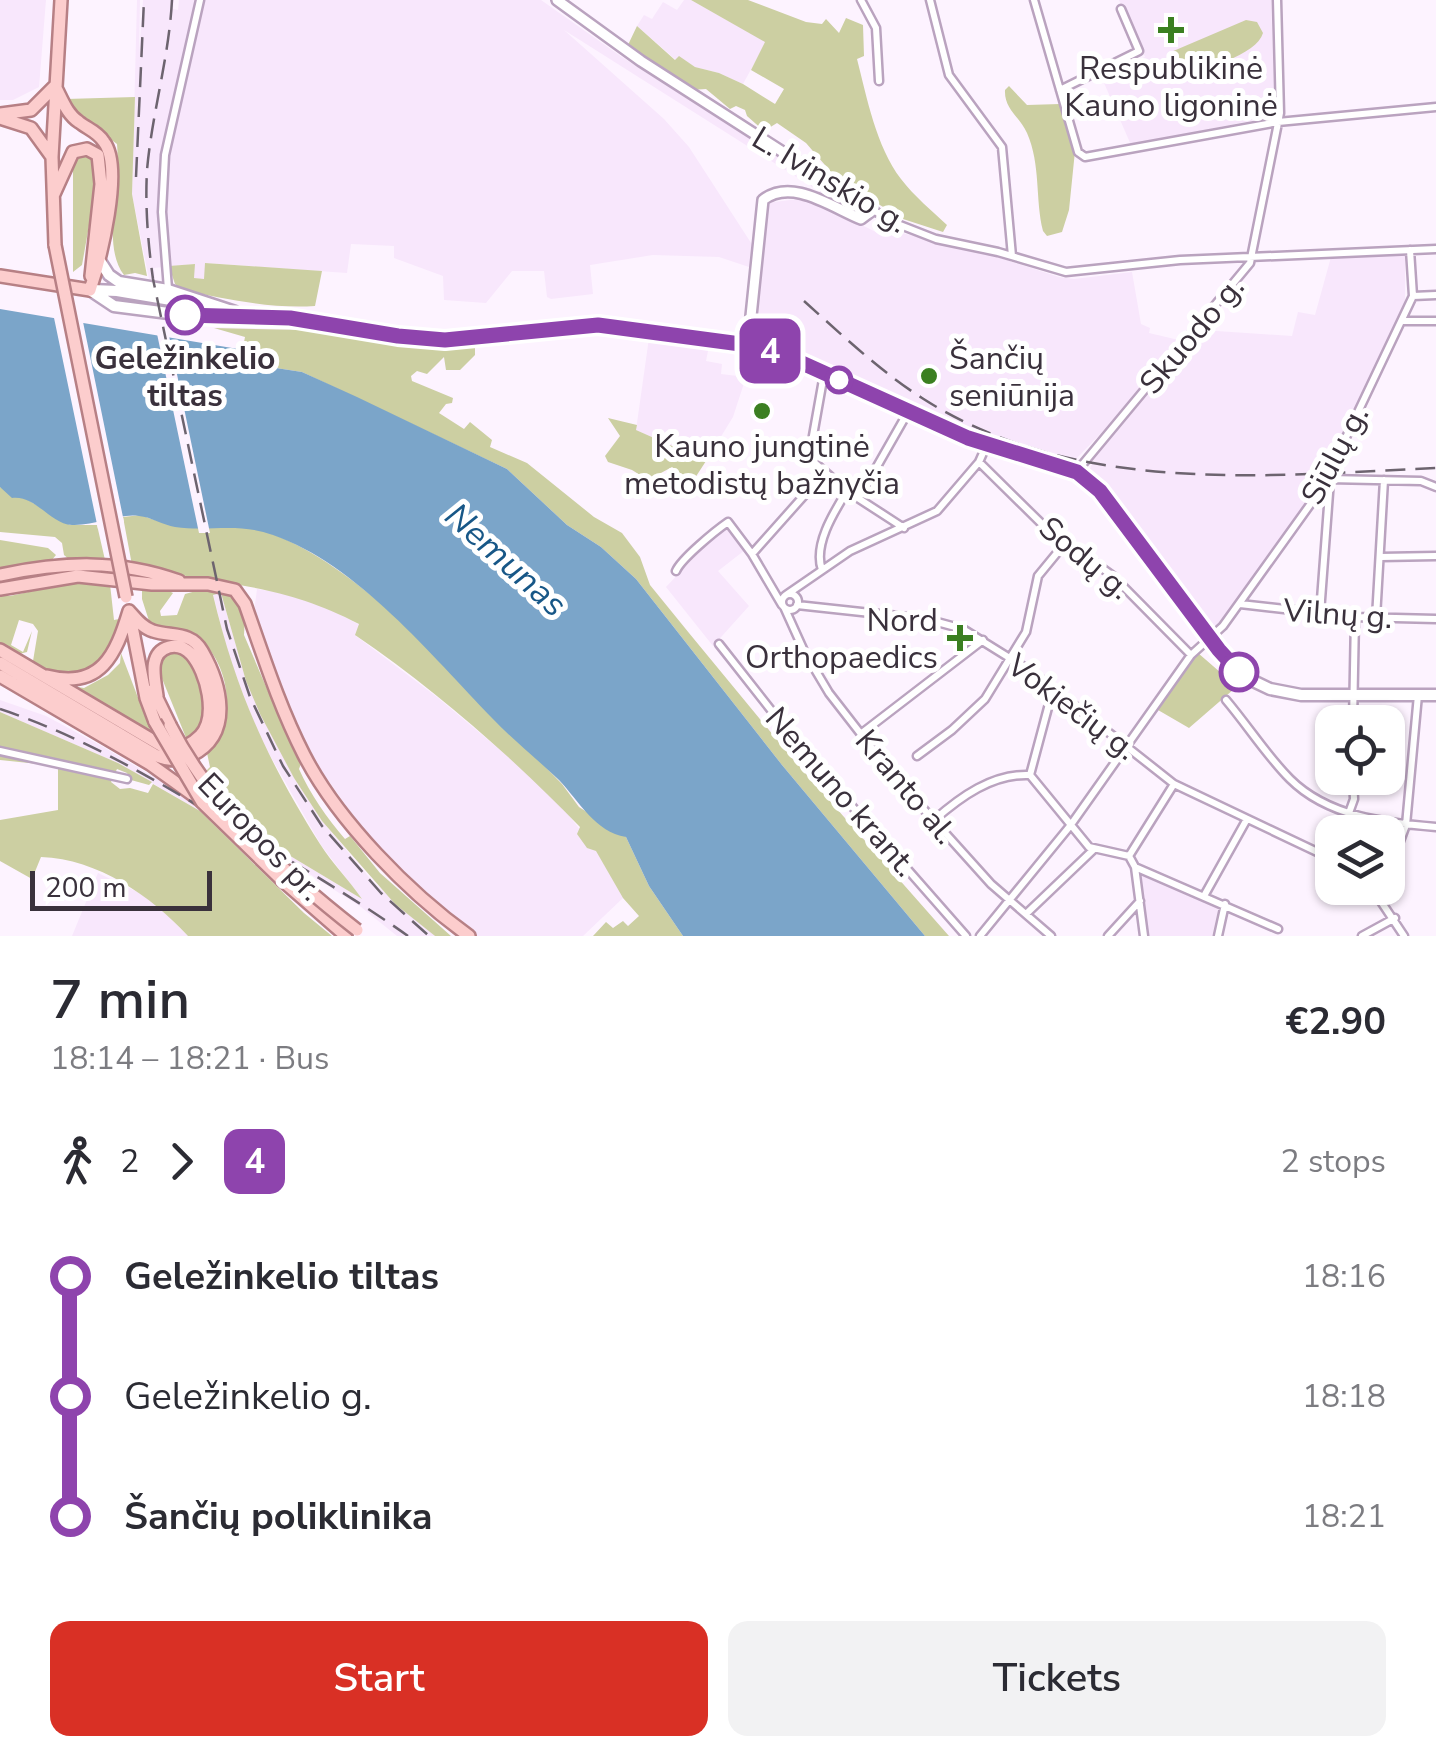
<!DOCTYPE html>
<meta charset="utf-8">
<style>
:root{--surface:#fff;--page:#f2f2f3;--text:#2b2b33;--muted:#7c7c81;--accent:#d93025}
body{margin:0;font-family:"Nunito Sans",sans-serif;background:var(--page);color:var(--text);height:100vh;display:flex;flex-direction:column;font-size:38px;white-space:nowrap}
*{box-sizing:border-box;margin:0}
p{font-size:32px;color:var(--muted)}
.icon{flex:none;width:55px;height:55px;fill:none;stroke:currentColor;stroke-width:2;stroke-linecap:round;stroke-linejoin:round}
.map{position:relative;height:936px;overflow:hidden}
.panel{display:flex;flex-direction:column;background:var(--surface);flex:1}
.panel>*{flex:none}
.badge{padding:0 20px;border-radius:15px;font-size:35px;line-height:65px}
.controls{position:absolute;left:1315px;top:705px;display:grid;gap:20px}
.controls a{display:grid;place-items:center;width:90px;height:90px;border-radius:20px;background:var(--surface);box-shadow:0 2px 8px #0004;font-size:50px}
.scale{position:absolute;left:30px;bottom:25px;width:182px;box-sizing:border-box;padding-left:10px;border:5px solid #3a313c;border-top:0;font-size:28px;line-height:35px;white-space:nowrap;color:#3a313c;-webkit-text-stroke:8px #fff;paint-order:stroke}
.map>.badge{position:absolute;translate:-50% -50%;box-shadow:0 0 0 5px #fff}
.legs{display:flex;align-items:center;gap:15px;height:110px;padding:0 50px;font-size:32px}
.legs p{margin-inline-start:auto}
.head{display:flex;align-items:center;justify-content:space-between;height:170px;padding:0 50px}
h1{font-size:55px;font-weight:600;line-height:75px}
.button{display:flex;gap:20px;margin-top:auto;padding:20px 50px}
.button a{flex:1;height:115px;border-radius:20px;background:var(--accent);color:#fff;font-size:40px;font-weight:600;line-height:115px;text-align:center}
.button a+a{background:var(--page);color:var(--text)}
ul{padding:0 50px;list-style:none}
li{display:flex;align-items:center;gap:35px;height:120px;font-size:38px}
li i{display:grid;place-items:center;width:15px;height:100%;margin:0 12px;background:currentColor}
li i::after{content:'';width:25px;height:25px;margin:-12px;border:8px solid;border-radius:50%;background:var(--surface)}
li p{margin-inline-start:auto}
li:first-child i{background:linear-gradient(#0000 50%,currentColor 0)}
li:last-child i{background:linear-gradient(currentColor 50%,#0000 0)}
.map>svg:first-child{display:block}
</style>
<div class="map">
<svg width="1436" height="936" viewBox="0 0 1436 936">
<rect width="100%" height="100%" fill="#fdf3ff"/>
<path fill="#f8e7fc" d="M0 0H46L39 87 13 100H0Z
M137 0H140L139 56 143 0H174L173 9 178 10 179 0H541L622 57 837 194 833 200 564 30 664 119 689 147 753 246 752 268 719 257 653 255 590 265 593 294 551 299 547 297 544 271H512L486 303 444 300 443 276 394 258V246L351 244 347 273 206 263 205 280 194 278V264L154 268 155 280 149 279 132 194Z
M684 0H691L766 42 743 84 719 73 695 67 679 57 676 60 637 26 644 15 652 19 663 2 677 10Z
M1119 0H1271L1275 116 1131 145 1101 76 1145 57Z
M806 198 876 232H898L985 253 1059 277 1074 279 1132 272 1141 324 1150 328 1149 333 1183 341 1112 422 1072 463 969 431 827 365 755 338 766 203Z
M1405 254V304L1324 478 1219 624 1212 626 1093 473 1090 469 1093 460 1202 330 1292 336 1298 312 1315 315 1331 257Z
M649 338 709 346 706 361 722 364 721 374 746 377 733 417 706 461 636 430Z
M727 526 745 550 718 571 749 606 713 646 666 587 722 528Z
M257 589 294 595 322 605 360 625 356 636 437 697 531 776 567 813 596 850 623 898 583 936H477L439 911 375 846 315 762 273 672 254 612Z
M221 593 246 681 294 778 322 821 373 882 435 936H397L361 907 294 864 277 848 362 899 321 845 259 736 228 654 213 594Z
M0 700 46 716 100 745 186 796 200 811 118 763 0 712Z
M1139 871 1219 906 1212 936H1149Z
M98 873 150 898 188 936H72Z"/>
<path fill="#cccfa2" d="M691 0H748L806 22 822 24 826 19 839 33 846 18 863 25 864 56 857 59C867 98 876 146 901 179 914 196 932 211 947 225L943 232 903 219 837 179 806 143 777 123 764 131 747 116 745 110 736 106 730 109 706 89 691 90 627 47 637 26 675 60 679 56 695 67 719 73 743 84 775 104 784 89 751 70 765 42Z
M1246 20 1257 22 1263 33C1257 55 1202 70 1181 78L1166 73 1164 63 1171 52Z
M1009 86 1027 105 1060 104 1075 151 1069 210 1062 232 1047 236 1043 231C1035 199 1041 165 1027 133 1020 117 1004 109 1005 90Z
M135 97 132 194 147 276 135 273 124 275C101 246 121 183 117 144L71 110 66 99Z
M87 155 95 164V192L82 265 73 272V165L78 157Z
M205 263 322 271 315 306C271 309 227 299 182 290L175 284 169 266 195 264 194 278 204 279Z
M214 328 304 330 391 344 475 346V355L460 370H446L444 357 427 374 417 371 411 376 412 381 453 398 452 403 446 404 439 413 464 429 470 422 492 440 490 447 527 463 594 517 622 533 640 557 650 585 689 633 792 758 949 936H925L782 765 636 579 601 547 567 525 507 469 302 372 263 366 241 354 238 349 243 347 245 337Z
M608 418 637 425 636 430 706 461 695 478 683 475 672 467 648 480 632 470 608 462 605 456 620 436Z
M0 487 23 497 70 525H97L105 560H70L64 555 62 543 55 537 0 532Z
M141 515C188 535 230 518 275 535 373 573 487 708 562 784L579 807 626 837 649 886 683 936H593L606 922 613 928 623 921 628 926 639 916 623 898 596 851 587 848 577 834 580 827C512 757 436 690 355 635L359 624C298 592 252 587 186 576 168 573 151 568 132 565L123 517Z
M0 540 48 548 56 555 51 561 0 571Z
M79 581 110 584 114 620 119 619C114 666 79 688 36 666L33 661 38 631 33 624 19 620 11 645 23 652 32 631 27 652 19 654 0 643V594L10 596Z
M211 587 235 596 245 616 244 635 279 717 302 761 299 769C310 794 327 818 345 839L350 836 380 873 451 936H435L395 904 322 821 294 778 260 714 246 681 221 593 213 595C236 691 267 760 320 844 332 863 349 880 362 899L277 848 231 803 206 771 210 767 207 753C239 720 231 660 192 632L162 629 150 624 142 599V589L169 591 173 593 160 611 161 616 177 615 185 594Z
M173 651C205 657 206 706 199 731L187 740 161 676 160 664 164 655Z
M121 653 153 737 60 684 84 688 108 675 120 663Z
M1198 653 1228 679 1234 689 1189 728 1158 710Z
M0 712 118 763 152 782 149 785 131 780 127 773 117 769 111 782 120 789 130 788 148 793 153 784 200 811 304 913 332 936H188C151 896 98 859 41 857L32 879 0 861V820L58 810V766L0 760Z"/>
<path fill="#7ba5c9" d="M0 309 238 349 241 354 263 366 302 372 357 397 507 469 567 525 601 547 636 579 782 765 925 936H683L649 886 626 837C595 832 579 801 559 780 537 759 513 740 492 718 432 656 357 564 273 535 236 522 211 532 175 527 163 525 151 517 139 516 119 513 95 526 72 525 50 524 36 495 12 498L0 487Z"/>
<path fill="#fdf3ff" d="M53 313 82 317 124 522 98 529Z
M156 329 168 331 210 533H199Z"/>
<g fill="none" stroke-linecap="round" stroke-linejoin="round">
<g stroke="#baa3bf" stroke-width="11">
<path id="minor" d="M861 0 876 28 879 81
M930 0 949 75 1002 147 1012 256
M1034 0 1078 152 1085 157 1278 122 1436 107
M1060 90 1139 51 1121 9
M873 210 895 223 936 239 998 252 1066 272 1180 260 1436 249
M168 289 162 212 165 155 200 0
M1413 296 1436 295
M1402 321H1436
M824 374 809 458 847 491 904 528
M979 462 1046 528 1113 576 1191 655
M1077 471 1250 263 1280 113 1277 0
M1329 479 1421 481 1436 487
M859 498 908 412
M752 554 825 472
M1381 557 1436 556
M822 570C813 545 834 512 847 491
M676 571C681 559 715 531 728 522L752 554 782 605
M782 602a8 8 0 1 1 16 0a8 8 0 1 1-16 0Z
M786 595 850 551 937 511 979 462 987 444
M1240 604 1355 617 1436 619
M797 605 926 619 963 629 1032 672 1174 784 1332 859
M785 609 804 651 829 693 892 774 991 884 1051 936
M1320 613 1330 480
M1376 618 1384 480
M719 644 800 747 966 936
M1226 700C1248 726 1267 756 1290 779 1328 817 1386 823 1436 827
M1353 722 1355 617
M862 733 983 640
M0 751 127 779
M917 756 952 730 985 699 1026 632 1038 576 1066 542
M1030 775 1089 847 1129 856
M1030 775 1053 689
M1349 813 1354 799 1353 778
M933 821C960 797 993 773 1030 775
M1135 867 1278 929
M1388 873 1406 825 1418 695
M1372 888 1404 936
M1204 896 1247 819
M1026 914 1093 850
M980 936 1070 826 1191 655 1223 626 1322 488 1413 296 1410 250
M1108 936 1140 901
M1144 936 1135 867 1129 856 1174 784
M1218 936 1225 904
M1362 936 1395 918"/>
</g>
<g stroke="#baa3bf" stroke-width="14">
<path id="tertiary" d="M557 0 641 61 873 210 861 219C833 208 792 177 763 200L748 345"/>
</g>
<g stroke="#baa3bf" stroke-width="15">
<path id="secondary" d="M100 261 109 275 119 282 168 290 235 312
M90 290 114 306 208 318 246 315 290 317 426 339 478 338 599 325 753 346 791 358 955 433 1077 471 1100 491 1222 654 1249 679 1270 689 1301 695H1436
M92 290 117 291 189 303"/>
</g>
<g stroke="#b78085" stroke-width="16">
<path id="primary" d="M57 90C63 102 68 115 79 122 88 129 98 132 104 142 124 168 100 260 90 290
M0 114 31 110 55 86
M0 118 31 128 52 157
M54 194 73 152 87 149 98 155 101 184 91 276
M55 245 52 157 61 0
M0 276 90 290
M0 575C62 562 119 559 179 581
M0 589 78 576 152 584H208L235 590 245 604C263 655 279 706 304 755 338 821 409 893 469 936
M130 616 146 698 155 722
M0 650 164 747C177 751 190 746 200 736 218 717 207 672 191 654 185 648 177 645 169 647 147 653 155 680 157 696
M0 663 155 755C168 761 179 762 192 755 234 734 221 684 202 651 191 631 171 637 153 631 143 628 136 619 129 611
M0 676 150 764 200 800
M47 676C101 690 116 654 129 611
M153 690 170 725
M283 881 346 936"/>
</g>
<use href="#minor" stroke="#fff" stroke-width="6"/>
<use href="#tertiary" stroke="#fff" stroke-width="9"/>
<use href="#secondary" stroke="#fff" stroke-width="10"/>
<use href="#primary" stroke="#fccdcd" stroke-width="11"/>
<path stroke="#6d646f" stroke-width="2.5" stroke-dasharray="20 10" stroke-linecap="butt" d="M172 0C169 58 152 113 147 170 145 207 148 243 153 279L227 629 250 697 283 766 322 826 381 893 429 936
M136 177 144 0
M804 301C842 335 880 371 922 398 1075 496 1264 476 1436 468
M0 709C85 737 162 784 239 830 297 865 353 897 408 936"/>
<g stroke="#b78085" stroke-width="16" stroke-linecap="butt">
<path id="primary-bridge" d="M55 245 126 597
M155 722 202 802 283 881
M170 725C212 808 284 873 357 930"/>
</g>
<use href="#primary-bridge" stroke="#fccdcd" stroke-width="11"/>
</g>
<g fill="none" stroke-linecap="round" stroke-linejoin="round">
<g stroke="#fff" stroke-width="22">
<path id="line-1" d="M185 315 290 318 398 336 445 340 598 325 748 345 791 358 968 438 1077 472 1100 491 1219 650 1239 672"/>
</g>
<use href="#line-1" stroke="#8e44ad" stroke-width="15"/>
</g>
<g fill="#3b7f21" stroke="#fff" stroke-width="4">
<path d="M1166 15h10v10h10v10h-10v10h-10v-10h-10v-10h10z"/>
<circle cx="929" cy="376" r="10"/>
<circle cx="762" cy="411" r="10"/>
<path d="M955 623h10v10h10v10h-10v10h-10v-10h-10v-10h10z"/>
</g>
<g fill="#fff" stroke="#8e44ad" stroke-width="5">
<circle cx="185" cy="315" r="18"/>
<circle cx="839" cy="380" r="12"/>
<circle cx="1239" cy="672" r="18"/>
</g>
<g text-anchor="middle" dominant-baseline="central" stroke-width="10" stroke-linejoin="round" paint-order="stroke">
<g font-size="32" fill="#3a313c" stroke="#fff">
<text x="1171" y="68">Respublikinė<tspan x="1171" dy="37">Kauno ligoninė</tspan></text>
<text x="949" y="358" text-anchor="start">Šančių<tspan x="949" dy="37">seniūnija</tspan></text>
<text x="762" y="446">Kauno jungtinė<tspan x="762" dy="37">metodistų bažnyčia</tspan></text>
<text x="938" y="620" text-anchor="end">Nord<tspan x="938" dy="37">Orthopaedics</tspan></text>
</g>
<g font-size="32" fill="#3a313c" stroke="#fff">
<text transform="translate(830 180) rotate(31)">L. Ivinskio g.</text>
<text transform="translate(1192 335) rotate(-50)">Skuodo g.</text>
<text transform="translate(1335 455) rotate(-62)">Siūlų g.</text>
<text transform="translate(1085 558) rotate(40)">Sodų g.</text>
<text transform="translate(1338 614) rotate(4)">Vilnų g.</text>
<text transform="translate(1072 707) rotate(37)">Vokiečių g.</text>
<text transform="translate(906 787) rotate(50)">Kranto al.</text>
<text transform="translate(841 792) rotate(49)">Nemuno krant.</text>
<text transform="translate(260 837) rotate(46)">Europos pr.</text>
</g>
<g font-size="32" font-weight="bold" fill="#3a313c" stroke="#fff">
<text x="185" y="358">Geležinkelio<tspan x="185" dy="37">tiltas</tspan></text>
</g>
<g font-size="35" font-style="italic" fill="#175787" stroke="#fff">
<text transform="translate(506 560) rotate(42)">Nemunas</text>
</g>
</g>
</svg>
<div class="controls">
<a><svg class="icon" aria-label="locate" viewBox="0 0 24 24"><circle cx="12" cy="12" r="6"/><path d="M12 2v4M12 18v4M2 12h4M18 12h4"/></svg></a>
<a><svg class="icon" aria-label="layers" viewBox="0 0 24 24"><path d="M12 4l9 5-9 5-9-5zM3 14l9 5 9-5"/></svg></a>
</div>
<div class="scale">200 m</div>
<b class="badge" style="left:770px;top:351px;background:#8e44ad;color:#fff">4</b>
</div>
<section class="panel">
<div class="head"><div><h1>7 min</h1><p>18:14 – 18:21 · Bus</p></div><b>€2.90</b></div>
<div class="legs"><svg class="icon" aria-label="walk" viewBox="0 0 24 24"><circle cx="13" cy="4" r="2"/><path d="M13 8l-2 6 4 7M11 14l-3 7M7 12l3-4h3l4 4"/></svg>2<svg class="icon" aria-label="forward" viewBox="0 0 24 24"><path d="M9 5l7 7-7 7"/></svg><b class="badge" style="background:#8e44ad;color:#fff">4</b><p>2 stops</p></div>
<ul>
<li><i style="color:#8e44ad"></i><b>Geležinkelio tiltas</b><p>18:16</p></li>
<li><i style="color:#8e44ad"></i><span>Geležinkelio g.</span><p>18:18</p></li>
<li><i style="color:#8e44ad"></i><b>Šančių poliklinika</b><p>18:21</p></li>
</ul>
<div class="button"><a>Start</a><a>Tickets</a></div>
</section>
